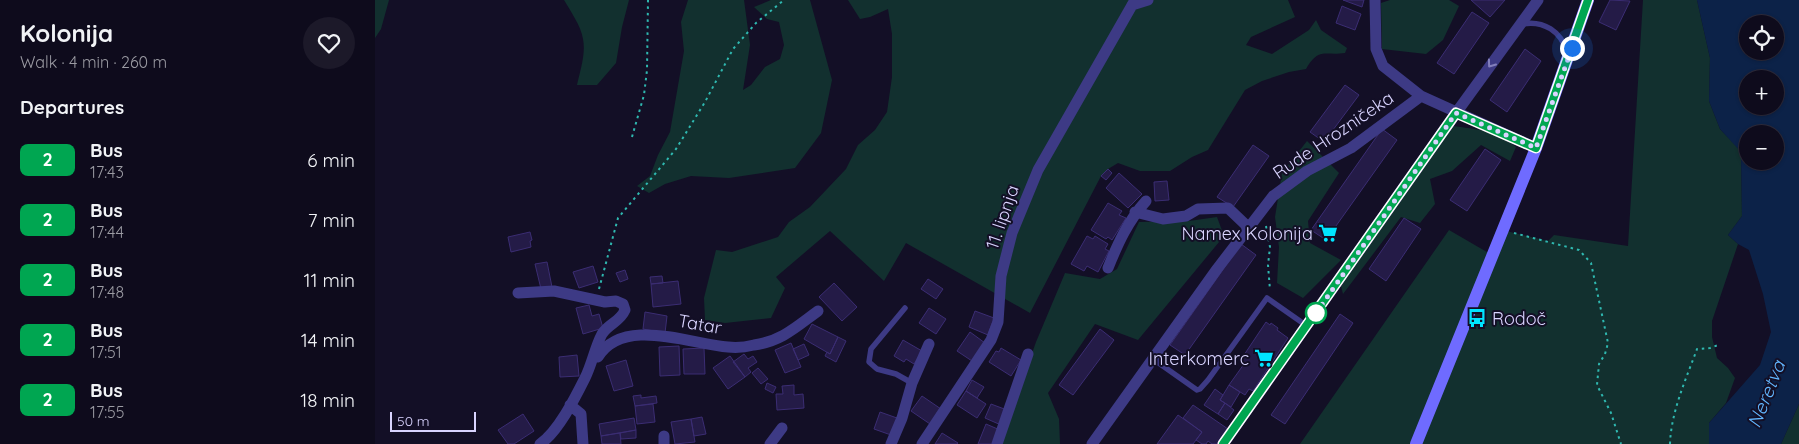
<!DOCTYPE html>
<meta charset="utf-8">
<style>
:root{--surface:#0e0b1c;--page:#1c1929;--text:#f1f3f6;--muted:#9b9ba3;--line:#2e2b3b}
body{margin:0;font-family:Quicksand,sans-serif;background:var(--page);color:var(--text);height:100vh;display:flex;flex-direction:column;font-size:19px;white-space:nowrap}
*{box-sizing:border-box;margin:0}
p{font-size:16px;color:var(--muted)}
.icon{flex:none;width:28px;height:28px;fill:none;stroke:currentColor;stroke-width:2;stroke-linecap:round;stroke-linejoin:round}
.map{position:relative;flex:1;overflow:hidden}
.side{display:flex;flex-direction:column;background:var(--surface);width:375px}
.side>*{flex:none}
.badge{padding:0 10px;border-radius:8px;font-size:18px;line-height:32px}
.buttons{position:absolute;left:1364px;top:15px;display:grid;gap:10px}
.buttons a{display:grid;place-items:center;width:45px;height:45px;border-radius:50%;background:var(--surface);box-shadow:0 1px 4px #0004,0 0 0 1px var(--line);font-size:25px}
.scale{position:absolute;left:15px;bottom:12px;width:86px;box-sizing:border-box;padding-left:5px;border:2px solid #d9d4ff;border-top:0;font-size:14px;line-height:18px;white-space:nowrap;color:#d9d4ff;-webkit-text-stroke:4px #130f26;paint-order:stroke}
.you{position:absolute;width:25px;height:25px;margin:-12px;border:4px solid #fff;border-radius:50%;background:#1a73e8;box-shadow:0 0 0 8px #1a73e833}
.map>.badge{position:absolute;translate:-50% -50%;box-shadow:0 0 0 2px #fff}
h2{padding:0 20px;font-size:19px;line-height:45px}
.round{display:grid;place-items:center;flex:none;width:52px;height:52px;border-radius:26px;background:var(--page)}
.headline{display:flex;align-items:center;justify-content:space-between;height:85px;padding:0 20px}
h1{font-size:24px;font-weight:800;line-height:38px}
ul{padding:0;list-style:none}
li{display:flex;align-items:center;gap:15px;height:60px;padding:0 20px}
li div{flex:1}
li b{display:block;font-size:19px}
li em{font-style:normal}
li .badge{min-width:55px;font-weight:700;text-align:center}
main{display:flex;flex:1;min-height:0}
.map>svg:first-child{display:block}
</style>
<main>
<section class="side">
<div class="headline"><div><h1>Kolonija</h1><p>Walk · 4 min · 260 m</p></div><a class="round"><svg class="icon" aria-label="heart" viewBox="0 0 24 24"><path d="M12 20l-8-8c-3-5 5-10 8-4 3-6 11-1 8 4z"/></svg></a></div>
<h2>Departures</h2>
<ul>
<li><span class="badge" style="background:#00a651;color:#fff">2</span><div><b>Bus</b><p>17:43</p></div><em>6 min</em></li>
<li><span class="badge" style="background:#00a651;color:#fff">2</span><div><b>Bus</b><p>17:44</p></div><em>7 min</em></li>
<li><span class="badge" style="background:#00a651;color:#fff">2</span><div><b>Bus</b><p>17:48</p></div><em>11 min</em></li>
<li><span class="badge" style="background:#00a651;color:#fff">2</span><div><b>Bus</b><p>17:51</p></div><em>14 min</em></li>
<li><span class="badge" style="background:#00a651;color:#fff">2</span><div><b>Bus</b><p>17:55</p></div><em>18 min</em></li>
</ul>
</section>
<div class="map">
<svg width="1424" height="444" viewBox="0 0 1424 444">
<rect width="100%" height="100%" fill="#130f26"/>
<path fill="#12302f" d="M0 0H14L6 29 0 38Z
M189 0H254L247 27 241 63 222 85H202C205 71 211 54 208 39 206 26 196 12 189 0Z
M313 0H369L375 45 368 90 376 85 390 67 405 59 409 45 404 22 392 19 379 7 396 0H435L457 80 446 133 420 168 354 178 316 176 290 184 274 193 262 186 275 176 283 155 295 132 309 51 306 22Z
M473 0H913L920 17 876 37 871 45 897 54 934 30 941 20 946 30 972 48 970 53C949 56 944 47 931 69L914 72 887 81 870 90 833 150 817 157 795 171H765L743 163 733 169 726 176 655 313 531 243 509 281 455 231 401 277 410 288 396 318 350 323 330 320 329 298 341 250 357 252 403 237 414 222 435 207 471 169 483 145 500 130 512 112 517 77V34L513 9 495 17 485 19Z
M1015 0H1074L1084 6 1068 40 1051 54 1007 49 1006 3Z
M1268 0H1322L1335 58 1334 101 1345 129 1366 151 1367 216 1353 235 1363 244 1337 321V337L1342 358 1353 368 1360 378 1351 403 1334 423V444H925L1074 230 1117 255 1127 230 1173 241 1179 235 1253 246Z
M1077 126C1101 129 1123 131 1141 147L1135 161 1106 145 1077 171 1055 179 1060 204 1045 223 1026 217 968 294 966 286Z
M932 141 964 173 933 221 935 243 966 260 928 298 902 283 904 247 900 217 907 173Z
M842 217 849 236 763 340 720 324 673 393 684 419 685 444H625L661 342 690 273 725 279 742 269 764 222 814 221Z
M1424 404V444H1406Z"/>
<path fill="#0c2248" fill-rule="evenodd" d="M1322 0H1424V404L1406 444H1334V423L1385 365 1396 332 1388 294 1374 250 1363 244 1353 235 1367 216 1366 152 1345 129 1334 101 1335 58ZM1372 24H1400V51H1372ZM1372 79H1400V106H1372ZM1372 134H1400V161H1372Z"/>
<path fill="#241b47" stroke="#3b2d73" d="M968 0H989L987 7Z
M1096 0H1130L1115 17Z
M1235 0 1255 1 1241 30 1224 22Z
M967 6 986 14 980 30 961 23Z
M1097 12 1114 23 1079 74 1062 63Z
M1150 49 1166 61 1132 112 1115 100Z
M970 85 984 95 949 142 935 132Z
M1007 129 1022 140 951 240 936 230Z
M878 145 894 156 858 207 842 197Z
M1110 149 1126 160 1092 211 1075 200Z
M733 169 737 173 731 180 726 176Z
M744 173 767 194 753 208 731 188Z
M792 181 794 200 780 201 779 182Z
M733 203 747 211 744 215 751 218 737 240 733 237 731 239 716 230Z
M1029 218 1046 229 1011 281 994 269Z
M155 232 157 240 155 241 156 247 136 252 133 237Z
M712 236 718 239 720 236 733 244 730 249 734 251 723 272 712 266 709 271 696 264Z
M866 244 881 255 810 355 795 345Z
M172 262 177 287 166 289 160 264Z
M218 266 223 282 204 288 198 272Z
M250 270 253 279 245 282 241 273Z
M287 276 288 283 276 284 275 277Z
M553 279 568 289 561 299 546 289Z
M303 281 306 304 278 307 276 284Z
M459 283 482 307 467 321 444 297Z
M214 305 217 316 224 314 228 328 208 334 201 308Z
M554 308 571 319 561 334 544 323Z
M600 311 619 318 613 335 594 327Z
M270 312 292 316 290 333 268 329Z
M965 314 978 323 910 424 896 415Z
M891 322 895 325 896 323 903 328 902 330 913 338 878 391 874 389 870 395 854 385 869 364 865 361Z
M437 324 463 337 455 354 429 339Z
M725 329 739 340 698 395 684 385Z
M595 332 610 343 597 361 582 351Z
M463 337 471 341 461 362 450 356 452 352 455 354Z
M528 340 547 351 539 364 531 359 529 362 519 356Z
M416 343 426 367 410 373 400 350Z
M429 344 434 355 423 360 418 349Z
M304 346 305 375 285 376 284 347Z
M329 348 330 374H309L308 349Z
M626 348 646 360 636 376 614 362 621 351 624 352Z
M369 354 373 359 378 356 382 362 373 368 376 372 370 377 358 362Z
M202 355 204 376 185 377 184 357Z
M355 356 370 377 353 389 338 368Z
M251 360 258 386 239 391 231 366Z
M383 368 393 379 386 384 377 373Z
M597 380 609 387 602 398 591 391Z
M392 383 401 387 398 393 390 389Z
M419 385V395L428 394 429 408 402 410 401 394H408L407 386Z
M854 385 865 392 856 407 845 400Z
M840 389 848 395 845 400 850 403 843 414 829 405Z
M591 391 611 404 602 418 582 405Z
M266 395V398L281 396 282 403 260 406 258 396Z
M547 396 566 409 555 424 536 411Z
M850 403 859 410 852 420 843 414Z
M278 404 280 422 262 424 260 406Z
M616 404 632 410 626 425 610 418Z
M818 405 853 429 843 444H837L833 441 831 444H827L821 440 827 432 808 418Z
M505 412 522 418 516 435 499 429Z
M148 414 159 431 139 444H133L123 430Z
M803 415 827 432 818 444H782Z
M327 417 331 434 319 436 316 419Z
M259 418 261 430 226 436 224 424Z
M316 419 320 442 300 444 296 422Z
M611 424 625 430 619 444H603Z
M261 430V438L246 439 245 433Z
M245 433 246 444H227L226 436Z
M567 433 583 443 582 444H560Z"/>
<g fill="none" stroke-linecap="round" stroke-linejoin="round">
<path stroke="#2fb8b0" stroke-width="2" stroke-dasharray="2.5 4" stroke-linecap="butt" d="M257 137 269 95 272 70 273 0
M891 226 895 247 893 265 895 290
M1139 233 1204 250 1216 263 1233 343 1230 354 1224 364 1222 385 1236 413 1246 444
M224 289 243 218 301 149 330 102 358 49 381 23 409 0
M1295 444C1296 412 1311 379 1322 349L1335 348 1343 345"/>
<path stroke="#3d3a85" stroke-width="5.5" d="M1147 24C1168 20 1187 31 1192 53
M530 308 496 349 494 362 502 369 521 374 537 383
M778 359 822 390 825 389 833 380 892 298 932 326"/>
<path stroke="#3d3a85" stroke-width="11" d="M1000 0 1001 49 1008 66 1046 96 1161 148
M757 5 773 0
M760 212 788 219 811 216 823 209 853 208 874 228
M733 268C743 243 753 221 771 201
M143 293 179 291 230 302 241 301 248 304 250 310C245 322 234 323 227 334 220 347 217 364 210 378 200 398 183 432 165 444
M223 357C248 316 315 344 353 347 361 348 371 347 379 345 407 341 421 327 443 311
M195 405 206 414 208 444
M289 444V436
M395 444 407 428
M516 444 527 418 537 383 554 344
M547 444 616 340 623 322 626 276 637 233 663 170 760 0
M622 444 653 354
M717 444 842 269 898 196 932 171 976 148 1046 96
M848 444 1081 113 1163 0"/>
<path stroke="#6f6bff" stroke-width="12" d="M1041 444 1161 148 1213 0"/>
</g>
<defs><path id="oneway-chevron" d="M-2-3.5L2.5 0L-2 3.5" fill="none" stroke-width="1.6" stroke-linecap="round" stroke-linejoin="round" transform="scale(1.25)"/></defs>
<use stroke="#837fbc" href="#oneway-chevron" transform="translate(1116 64) rotate(126)"/>
<g fill="none" stroke-linecap="round" stroke-linejoin="round">
<g stroke="#fff" stroke-width="11">
<path id="line" d="M848 444 1081 113 1161 148 1213 0"/>
</g>
<use href="#line" stroke="#00a651" stroke-width="8"/>
<path stroke="#d9d4ff" stroke-width="5" stroke-dasharray="0 9" d="M941 313 939 316 1081 113 1161 148 1197 48"/>
</g>
<defs>
<g id="supermarket-bare" transform="scale(1.5)"><path d="M-6-5.5h2.5l.6 2H6L4.5 2H-2.5L-4.4-4H-6ZM-1.5 3.2a1.3 1.3 0 1 0 .1 0ZM3 3.2a1.3 1.3 0 1 0 .1 0Z" fill="#00e5ff" stroke="#130f26" stroke-width="2.5" paint-order="stroke"/></g>
<g id="bus-bare" transform="scale(1.5)"><path d="M-5-6H5V4H4V6H2V4H-2V6H-4V4H-5ZM-3.5-4V0h7V-4ZM-3.5 1.2v1.5H-2V1.2ZM2 1.2v1.5H3.5V1.2Z" fill="#00e5ff" stroke="#130f26" stroke-width="2.5" paint-order="stroke"/></g>
</defs>
<g fill-rule="evenodd">
<use href="#supermarket-bare" x="953" y="233"/>
<use href="#bus-bare" x="1102" y="318"/>
<use href="#supermarket-bare" x="889" y="358"/>
</g>
<circle fill="#fff" stroke="#00a651" stroke-width="2.5" cx="941" cy="313" r="10"/>
<g text-anchor="middle" dominant-baseline="central" stroke-width="4" stroke-linejoin="round" paint-order="stroke">
<g font-size="18" fill="#d9d4ff" stroke="#130f26">
<text transform="translate(958 135) rotate(-34)">Rude Hrozničeka</text>
<text transform="translate(627 217) rotate(-71)">11. lipnja</text>
<text transform="translate(325 324) rotate(10)">Tatar</text>
</g>
<g font-size="18" fill="#d9d4ff" stroke="#130f26" text-anchor="end">
<text x="938" y="233">Namex Kolonija</text>
<text x="1117" y="318" text-anchor="start">Rodoč</text>
<text x="874" y="358">Interkomerc</text>
</g>
<g font-size="19" font-style="italic" fill="#62b6ff" stroke="#130f26">
<text transform="translate(1391 394) rotate(-68)">Neretva</text>
</g>
</g>
</svg>
<div class="buttons">
<a><svg class="icon" aria-label="locate" viewBox="0 0 24 24"><circle cx="12" cy="12" r="6"/><path d="M12 2v4M12 18v4M2 12h4M18 12h4"/></svg></a>
<a>+</a>
<a>−</a>
</div>
<div class="scale">50 m</div>
<div class="you" style="left:1197px;top:48px"></div>
</div>
</main>
